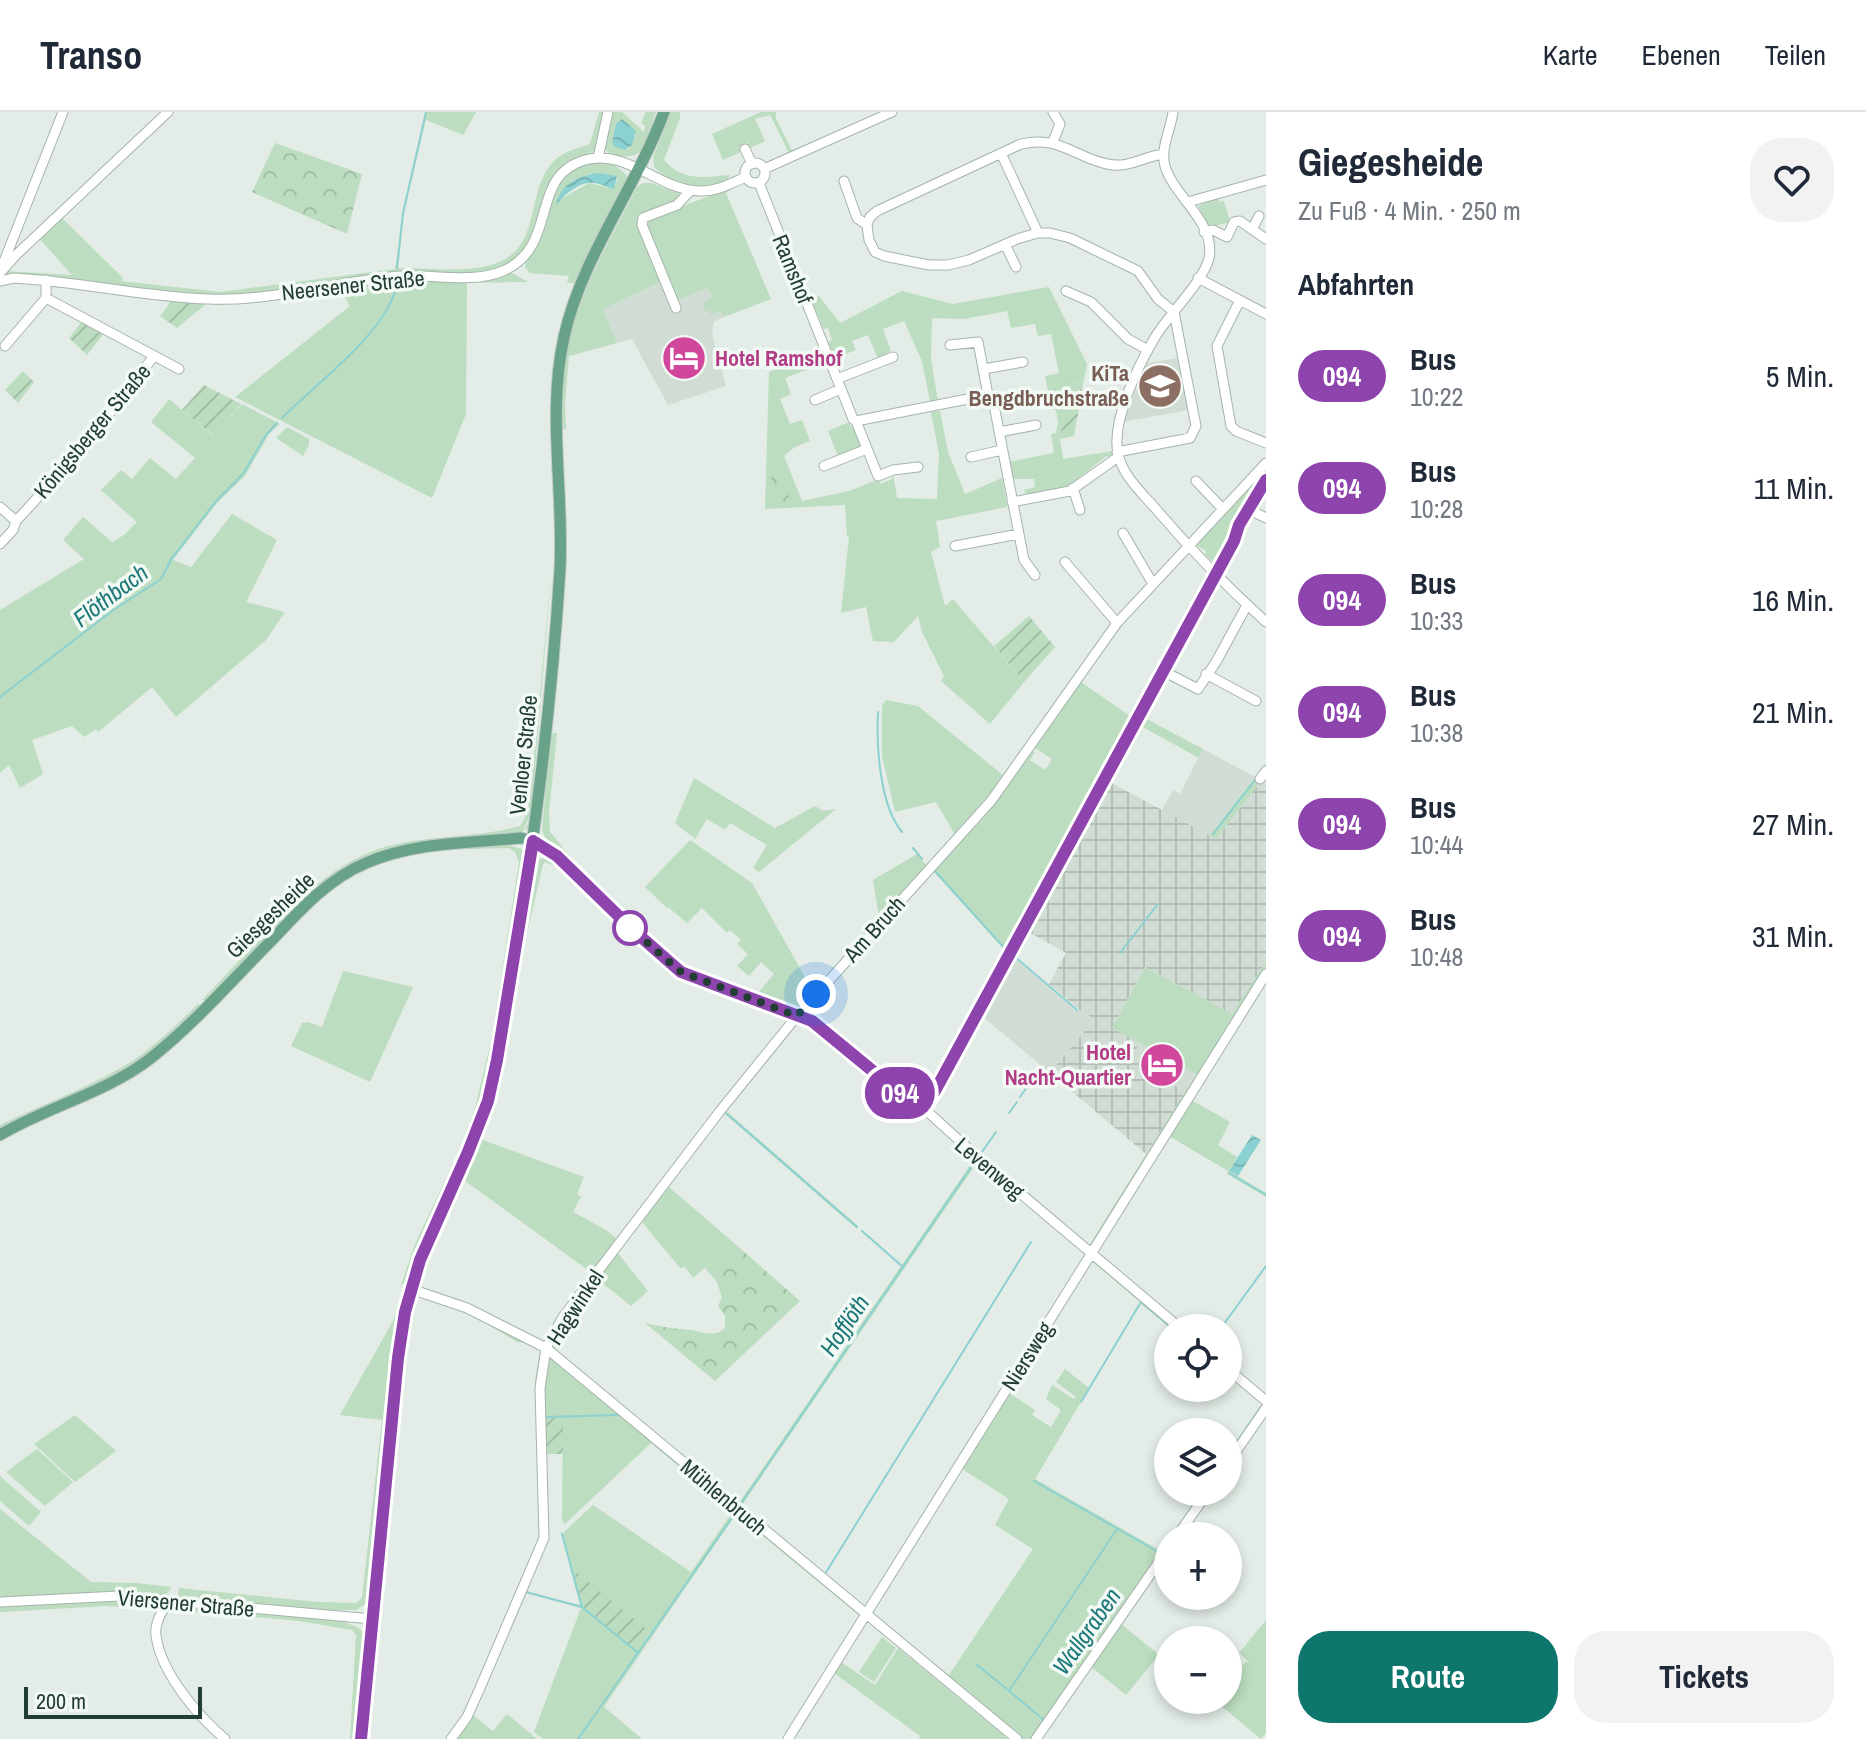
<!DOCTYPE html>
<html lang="de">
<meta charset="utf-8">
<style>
:root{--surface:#fff;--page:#f2f2f3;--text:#1f2937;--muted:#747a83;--line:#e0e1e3;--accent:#0f766e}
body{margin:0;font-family:"Archivo Narrow",sans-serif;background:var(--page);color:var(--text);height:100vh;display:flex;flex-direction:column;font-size:30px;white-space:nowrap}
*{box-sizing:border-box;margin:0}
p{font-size:26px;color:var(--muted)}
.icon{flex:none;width:44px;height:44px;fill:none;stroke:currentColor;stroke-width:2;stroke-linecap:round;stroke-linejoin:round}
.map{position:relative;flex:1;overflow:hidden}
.sheet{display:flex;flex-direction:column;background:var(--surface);width:600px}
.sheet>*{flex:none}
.badge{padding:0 16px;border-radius:26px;font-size:28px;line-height:52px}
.tools{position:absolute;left:1154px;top:1202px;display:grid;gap:16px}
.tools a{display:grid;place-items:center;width:88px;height:88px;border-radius:50%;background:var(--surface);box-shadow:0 4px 12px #0003;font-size:40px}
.scale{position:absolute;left:24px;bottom:20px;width:178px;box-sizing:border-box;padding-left:8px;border:4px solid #223e32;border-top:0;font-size:22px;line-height:28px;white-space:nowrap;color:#223e32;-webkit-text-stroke:6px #f3f9f5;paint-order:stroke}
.you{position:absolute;width:40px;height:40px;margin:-20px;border:6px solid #fff;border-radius:50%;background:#1a73e8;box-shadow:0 0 0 12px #1a73e833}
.map>.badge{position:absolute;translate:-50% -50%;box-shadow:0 0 0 4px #fff}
h2{padding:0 32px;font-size:30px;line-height:72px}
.round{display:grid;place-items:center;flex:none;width:84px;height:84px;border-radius:32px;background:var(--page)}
.summary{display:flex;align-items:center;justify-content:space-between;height:136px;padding:0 32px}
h1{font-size:38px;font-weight:800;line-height:60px}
.primary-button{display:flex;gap:16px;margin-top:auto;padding:16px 32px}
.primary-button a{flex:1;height:92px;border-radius:32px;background:var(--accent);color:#fff;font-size:32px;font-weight:800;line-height:92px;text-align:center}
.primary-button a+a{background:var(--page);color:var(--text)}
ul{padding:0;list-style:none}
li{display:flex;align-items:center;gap:24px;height:112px;padding:0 32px}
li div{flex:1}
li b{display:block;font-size:30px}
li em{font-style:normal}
li .badge{min-width:88px;font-weight:700;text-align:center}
header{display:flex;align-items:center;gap:48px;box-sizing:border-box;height:112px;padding:0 40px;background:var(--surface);border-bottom:2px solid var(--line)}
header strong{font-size:38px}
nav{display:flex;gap:44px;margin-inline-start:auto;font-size:28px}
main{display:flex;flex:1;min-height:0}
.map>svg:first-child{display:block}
</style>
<header>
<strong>Transo</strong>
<nav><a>Karte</a><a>Ebenen</a><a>Teilen</a></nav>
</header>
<main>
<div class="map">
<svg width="1266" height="1627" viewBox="0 0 1266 1627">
<defs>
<pattern id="industrial-grid" width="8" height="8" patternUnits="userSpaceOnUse" patternTransform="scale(2)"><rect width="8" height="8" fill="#d1dcd5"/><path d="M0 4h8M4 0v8" fill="none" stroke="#b3beb7"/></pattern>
<pattern id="forest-crowns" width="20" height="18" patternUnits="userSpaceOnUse" patternTransform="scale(2)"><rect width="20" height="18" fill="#bcddbf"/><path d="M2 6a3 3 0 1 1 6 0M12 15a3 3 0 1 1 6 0" fill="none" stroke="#a1bfa5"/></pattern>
<pattern id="garden-furrows" width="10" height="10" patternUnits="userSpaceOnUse" patternTransform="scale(2)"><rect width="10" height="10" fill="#bcddbf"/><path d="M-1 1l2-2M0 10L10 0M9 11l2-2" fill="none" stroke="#a1bfa5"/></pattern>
<pattern id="water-waves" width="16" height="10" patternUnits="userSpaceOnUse" patternTransform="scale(2)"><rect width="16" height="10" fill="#8bd1d1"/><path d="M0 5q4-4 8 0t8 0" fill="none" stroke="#78b4b4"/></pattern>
</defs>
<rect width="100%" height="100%" fill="#e3ece6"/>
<path fill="#d1dcd5" d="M663 169 675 189 707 175 713 185 706 199 720 198 724 205 714 210 712 222 726 274 668 293 632 227 617 231 603 197Z
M1178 246 1188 298 1123 310 1147 251Z
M1203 637 1255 665 1209 724 1162 698 1173 678 1180 682Z
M1013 845 1076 899 1078 897 1096 907 1050 961 981 903Z
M1140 931 1196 961 1185 980 1131 946Z"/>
<path fill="url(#industrial-grid)" d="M1108 669 1216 727 1261 669 1266 671V849L1233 903 1145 855 1112 916 1140 931 1131 946 1185 980 1146 1042 1050 961 1095 907 1081 899 1049 872 1066 841 1027 819Z"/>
<path fill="#bcddbf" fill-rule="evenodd" d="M426 0H476L463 23 426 8 404 101 398 156C428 156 462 161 491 153 546 137 522 78 556 47 565 39 579 36 590 32L599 0H605L596 38C579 47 562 50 551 68 544 78 543 90 541 102 536 124 523 145 503 155 476 168 441 160 412 161 352 164 291 184 231 184 155 185 81 165 6 162L5 159 72 163 38 125 61 105 123 166 121 169 220 180 395 157 403 101Z
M611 0H622L644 20 645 14 641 11 646 0H656C648 21 649 48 621 44 613 44 609 42 604 36ZM616 12 636 22 630 36 625 38 613 33Z
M671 0H680V6L664 48C683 70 705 65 730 63L724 71C699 80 674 73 654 55L653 45Z
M761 0H776V6L791 37 795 38 789 41 770 3 755 7 765 29 750 36 748 31 739 35 741 40 723 48 712 22Z
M601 51 615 53 627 64V71L578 171H567L569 164 530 161 525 155C526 143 538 133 543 122 557 86 548 54 601 51ZM589 62 618 65 614 77 589 71 561 87 573 68Z
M643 71H651L680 82 673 92 637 105 663 169 603 197 617 231 569 244 565 291 566 317H563C559 305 561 288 562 274 568 197 602 143 637 75Z
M736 74 726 81 771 187 724 205 720 199 711 203 709 198 706 200 702 192 713 185 707 176 677 188 646 113 651 106Z
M1218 86 1220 90 1224 89 1230 110 1207 116 1198 94Z
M510 160 528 170 467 171 466 302 432 386 235 285 350 194 339 176 221 193 58 173 208 190 399 167 499 165Z
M1049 175 1087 252 1083 272 1071 270 1060 327 1063 347 1113 339 1114 343 1105 345 1067 375 1029 382 1025 381 1024 378 1035 375 1034 367H1012L1009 350 1054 341 1051 322 1056 321 1058 310 1056 298H1052L1045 264 1059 261 1051 222 1038 224 1035 212 1011 216 1007 199 964 207 932 206 931 247 938 289 930 290 922 249 904 209 883 217 891 239 878 247 868 223 852 229 856 238 835 246 828 230 832 228 828 216 824 217 811 187 819 184 840 211 902 179 953 192Z
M822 242 826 250 785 266 791 282 780 287 790 312 802 308 810 329 795 335 784 344 802 389 849 379 879 367 881 372 892 367 893 362 897 386 937 387 939 342 931 300 940 299 948 340 965 382 1002 366 1007 395 936 409 940 435 931 440 945 494 953 487 1024 570 990 612 941 569 944 564 922 520 918 504 894 530 873 529 866 495 841 501 849 425H847L845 393 765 397 769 260Z
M169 287 213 324 242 292 280 312 269 322 245 364 217 391 173 448 191 455 232 402 277 428 246 490 285 500 266 528 176 605 152 575 98 620 96 617 84 625 72 614 32 628 43 662 20 676 9 653 0 661V498L84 447 63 428 83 405 112 430 124 423 137 410 101 378 121 358 132 367 150 346 176 367 195 346 151 310Z
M849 310 851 315H855L863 335 838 344 828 319Z
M287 315 309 327V333L303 344 276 326Z
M1266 358V362L1220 446 1213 450 1205 442 1206 439 1196 433Z
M552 453 533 679 529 706 522 719 530 710 529 715 522 720 363 748 209 888H202C253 836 316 753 388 734 431 723 477 726 520 714L527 702 533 656Z
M1081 570 1133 606 1006 839 932 758 984 706 1033 639 1035 640 1030 648 1045 658 1052 647 1035 636Z
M886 588 918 594 1004 664 955 723 936 690 895 700 882 644V594Z
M1143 605 1203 637 1199 646 1139 613Z
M554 621H557L549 701 550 720 585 762 675 849 693 859 757 882 774 862 761 850 749 864 737 854 748 842 737 832 741 828 730 818 727 821 702 796 687 811 668 795 667 796 645 775 690 728 752 771 811 876C811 887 802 896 792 899L683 858 578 761 556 735 545 726 542 717 551 623Z
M1266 651 1261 669 1216 727 1209 724Z
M694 666 775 716 815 694 823 699 836 697 759 760 753 756 767 733 730 711 725 718 707 707 695 727 675 711Z
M511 734 522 737 526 743 497 927 484 989 407 1170 401 1173 415 1132 460 1037 475 996 491 929 519 751 515 740 509 736 432 738 381 749 333 773 378 749 441 735Z
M917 742 926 753 879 805 873 768Z
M545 744 558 750 673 859 724 882 686 868 668 857 561 757 545 750 543 752C535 790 524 827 518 866L515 864 535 751Z
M1266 849V856L1093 1133 1090 1132 1196 962 1112 916 1145 855 1232 902Z
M343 859 413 875 370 970 291 934 302 911 308 910 322 915Z
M199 891 200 898 175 922 129 958 0 1020V1013C43 992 88 976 129 951 155 935 177 912 199 891Z
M1191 988 1230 1010 1218 1033 1237 1045 1229 1059 1266 1081V1085L1227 1062 1228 1059 1169 1024Z
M726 999 858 1114 857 1117 724 1001Z
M478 1028H483L584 1065 577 1082 581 1085 573 1100 606 1118 617 1127 592 1161 464 1068 433 1131 419 1178 417 1175 426 1143Z
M973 1049 976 1052 742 1393 867 1496 862 1497 551 1237C557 1212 578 1189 594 1168L596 1170 560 1221 554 1238 739 1391Z
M669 1075 734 1131 693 1166 685 1155 680 1156 642 1110Z
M617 1140 648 1179 631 1194 596 1166Z
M1094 1145 1177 1216H1170L1140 1191 1035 1367 1159 1438 1168 1426V1432L1033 1627H1020L913 1538 914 1535 949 1563 1033 1437 995 1413 1009 1387 962 1357 1009 1281 1035 1298 1032 1303 1051 1315 1061 1298 1046 1287 1052 1273 1074 1287 1076 1285 1056 1270 1065 1257 1089 1276 1140 1190 1094 1151H1090Z
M417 1181 463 1196 539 1235 542 1238 538 1271 541 1386 540 1393 535 1269 540 1238 533 1231 517 1230 464 1198 416 1182 405 1240 369 1627H365L402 1239 412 1183Z
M402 1191 367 1491 356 1498H333L178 1486 179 1476 318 1490 356 1491 362 1485 382 1308 340 1303 393 1209 398 1194Z
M549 1244 861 1501V1505L736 1402 604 1595 642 1627H543L534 1620 581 1496 525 1481 580 1493 561 1420 563 1421 593 1393 691 1460 733 1399 651 1331 565 1412 562 1408 563 1306H544L543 1270ZM583 1494 650 1520V1521L637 1538Z
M75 1303 116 1339 75 1370 34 1332Z
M37 1337 73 1370 45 1394 6 1360Z
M0 1364 41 1400 29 1414 0 1389Z
M0 1397 91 1470 136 1471 171 1475C169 1483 164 1483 157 1484L0 1487Z
M113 1487 155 1490 159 1497 107 1494 0 1500V1494Z
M175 1492 342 1509 357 1515 365 1522 358 1627H350L356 1523 352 1518 299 1509 175 1498 169 1499 159 1518 166 1497Z
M1266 1508V1621L1261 1627 1214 1588H1228V1563L1248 1549 1239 1541Z
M1120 1511 1159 1543 1126 1583 1090 1554Z
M882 1525 896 1536 874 1570 859 1560Z
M898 1536 1008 1627H919L920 1624 834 1561 841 1550 875 1573Z
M507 1602 537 1627H457L473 1603 493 1619Z"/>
<path fill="url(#forest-crowns)" d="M275 31 362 62 347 122 252 80Z
M777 352 793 393 774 395 770 355Z
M734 1131 800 1189 715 1269 645 1211C660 1215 673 1216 689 1218 703 1219 712 1227 725 1216V1204L718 1194 722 1185 717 1170 705 1156Z"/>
<path fill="url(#garden-furrows)" d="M173 187 207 191 177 216 160 204Z
M83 208 105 220 87 243 69 226Z
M23 259 34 270 18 291 5 278Z
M1070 270 1083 272 1074 324 1060 327Z
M204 273 241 292 214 324 182 298Z
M1029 504 1055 535 1024 570 994 534Z
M544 1306H563V1342H546Z
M573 1457 650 1520 637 1539 583 1494Z"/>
<path fill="url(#water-waves)" d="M622 7 636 19 632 33 625 38 615 35 612 31 616 12Z
M599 61 617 64 614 77C608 76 602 72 595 71 580 69 565 82 556 93 560 72 579 63 599 61Z
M1252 1023 1261 1028 1238 1064 1229 1059Z"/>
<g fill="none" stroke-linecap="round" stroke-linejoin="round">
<path stroke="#8bd1d1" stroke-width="2" d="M397 156 403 101 426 0
M282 306C315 272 391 218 397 170
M0 585 112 499 161 467 172 446 217 388 243 362 266 323 277 311
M878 600C876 634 880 694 902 720
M1213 722 1255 668
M913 736 922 747
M935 759 1006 838
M1120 841 1158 792
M1014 844 1077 898
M1020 985 1040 956
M1009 1001 1017 990
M727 1002 857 1115
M982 1040 996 1020
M1229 1061 1266 1083
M862 1119 903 1155
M1221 1216 1266 1154
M1228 1264 1230 1266
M1081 1290 1141 1190 1172 1216
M545 1305 620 1303
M640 1320 651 1329
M1228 1343 1260 1296
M1034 1369 1160 1441
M740 1393 974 1051
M1178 1415 1202 1380
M562 1422 582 1495 637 1540
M825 1462 1031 1130
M526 1480 582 1495
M977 1553 1007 1577
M1044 1608 1009 1579 1117 1417
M578 1627 736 1400 657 1334"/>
<g stroke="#a5b4ac" stroke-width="11">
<path id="minor" d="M1173 0C1171 17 1160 36 1165 54 1174 85 1216 110 1209 146 1204 169 1167 204 1154 227 1138 254 1111 310 1118 341 1122 363 1141 380 1155 396 1190 437 1226 474 1266 510
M1053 30 1060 12 1053 0
M745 37 752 52
M1001 41 1038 121
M598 46 608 0
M745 61a10 10 0 1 1 20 0a10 10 0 1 1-20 0Z
M764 57 892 0
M844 69 857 106 867 113 869 128 875 140 884 144 929 153H948L969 148 1017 127 1038 121H1050L1070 126 1138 159 1158 187 1174 200 1196 314 1190 326 1117 340
M759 71 853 307 856 309 988 283
M1188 90 1266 68
M867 113 870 105 877 99 1021 32C1059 23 1074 45 1107 52 1129 57 1144 44 1164 42
M1253 116 1259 104
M1204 120 1213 118 1227 125 1234 110 1240 109 1266 127
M1005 132 1016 155
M1 157 63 0
M0 161 16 143 168 0
M1198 166 1266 202
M46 168V186L179 257
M0 169 14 166 39 168C95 173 151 185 208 187 272 190 337 169 401 164 433 162 472 172 503 159 560 134 528 64 585 48 627 36 660 79 700 79 716 80 731 71 746 65
M1066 179 1091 190 1128 227 1148 238
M1240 188 1217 234 1231 314 1236 319 1266 331
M676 196 642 113 643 106 677 93 690 79
M950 233 978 230 988 283 993 288 1024 448 1035 463
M5 234 46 186
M984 257 1023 250
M837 267 893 245
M815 288 841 277
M856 309 878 364 893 358 918 355
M999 320 1036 313
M971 345 1002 338
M824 354 867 337
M1196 369 1223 397
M1073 376 1080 398
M1012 390 1070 379 1118 345
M0 395 16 409
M1250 398 1266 406
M1123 421 1153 472
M0 432 13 418 16 409C66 356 111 302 154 244
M955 434 1019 422
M1065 450 1117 511
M1163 559 1198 577 1216 550 1247 493
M1206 562 1256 589
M1260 667 1266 659
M533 729 557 744 633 818 681 860 812 909 825 918 908 988 919 992 981 1048 1180 1216
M919 992 930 987 935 979 1234 429 1239 413 1266 369
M411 1177 467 1196 546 1236 1017 1627
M1228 1257 1266 1289
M1228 1351 1266 1296
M1177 1424 1208 1380
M168 1488C163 1498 154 1511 156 1523 160 1560 198 1604 225 1627
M0 1490 119 1484 372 1507
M451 1627 467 1605 480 1576 544 1426 540 1276 546 1236 563 1205 720 999 797 904 991 689 1117 511 1266 351
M788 1627 1266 862
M1036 1627 1168 1437"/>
</g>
<g stroke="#c1c9c6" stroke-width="13">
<path id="major" d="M0 1023C49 994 106 981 151 946 195 911 233 867 273 827 300 798 328 767 366 751 414 730 470 731 521 726L533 729
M361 1627 398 1246C402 1211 409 1178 421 1145 447 1078 485 1018 498 946 527 784 550 622 560 457 564 380 547 301 564 225 581 146 636 76 664 0"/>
</g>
<use href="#minor" stroke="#fff" stroke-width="9"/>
<use href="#major" stroke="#67a289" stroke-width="11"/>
</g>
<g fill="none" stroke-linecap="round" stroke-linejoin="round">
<g stroke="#fff" stroke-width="18">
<path id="line" d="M361 1627 398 1246 405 1200 420 1148 468 1040 488 989 497 948 533 729 557 744 633 818 681 860 812 909 908 988C921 993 927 991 935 979L1234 429 1239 413 1266 368"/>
</g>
<use href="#line" stroke="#8e44ad" stroke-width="12"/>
<path stroke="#223e32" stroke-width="8" stroke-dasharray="0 14.4" d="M630 816 628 814 681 860 797 904 816 882"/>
</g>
<defs>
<g id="hotel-disc" transform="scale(2.3)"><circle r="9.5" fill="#d1479c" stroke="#f3f9f5"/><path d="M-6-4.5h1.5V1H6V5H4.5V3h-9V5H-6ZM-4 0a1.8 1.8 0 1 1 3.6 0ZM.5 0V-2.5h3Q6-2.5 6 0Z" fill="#fff"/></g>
<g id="school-disc" transform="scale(2.3)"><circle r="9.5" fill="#8d6e63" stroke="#f3f9f5"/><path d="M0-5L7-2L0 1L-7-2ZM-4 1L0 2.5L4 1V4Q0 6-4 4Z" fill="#fff"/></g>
</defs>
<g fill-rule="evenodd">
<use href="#hotel-disc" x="684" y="246"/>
<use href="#school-disc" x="1160" y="274"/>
<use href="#hotel-disc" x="1162" y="953"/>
</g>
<circle fill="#fff" stroke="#8e44ad" stroke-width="4" cx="630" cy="816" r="16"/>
<g text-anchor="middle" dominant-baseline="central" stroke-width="7" stroke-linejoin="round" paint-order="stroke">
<g font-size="22" fill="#223e32" stroke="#f3f9f5">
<text transform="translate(793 157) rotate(68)">Ramshof</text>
<text transform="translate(353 173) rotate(-6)">Neersener Straße</text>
<text transform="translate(92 319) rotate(-50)">Königsberger Straße</text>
<text transform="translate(523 643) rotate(-84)">Venloer Straße</text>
<text transform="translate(270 803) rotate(-44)">Giesgesheide</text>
<text transform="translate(874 817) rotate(-48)">Am Bruch</text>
<text transform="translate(990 1056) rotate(40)">Levenweg</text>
<text transform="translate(575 1195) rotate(-57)">Hagwinkel</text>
<text transform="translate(1027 1244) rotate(-58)">Niersweg</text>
<text transform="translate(724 1385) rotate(40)">Mühlenbruch</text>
<text transform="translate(186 1491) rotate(5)">Viersener Straße</text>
</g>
<g font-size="22" font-weight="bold" fill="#b23c85" stroke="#f3f9f5" text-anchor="start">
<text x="715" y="246">Hotel Ramshof</text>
<text x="1131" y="940" text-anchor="end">Hotel<tspan x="1131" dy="25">Nacht-Quartier</tspan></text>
</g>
<g font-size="22" font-weight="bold" fill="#785e54" stroke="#f3f9f5" text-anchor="end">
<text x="1129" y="261">KiTa<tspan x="1129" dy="25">Bengdbruchstraße</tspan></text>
</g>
<g font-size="24" font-style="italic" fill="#1d7979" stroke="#f3f9f5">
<text transform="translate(110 483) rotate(-37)">Flöthbach</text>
<text transform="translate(844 1213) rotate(-56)">Hofflöth</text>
<text transform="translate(1086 1519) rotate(-55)">Wallgraben</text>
</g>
</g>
</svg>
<div class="tools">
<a><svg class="icon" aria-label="locate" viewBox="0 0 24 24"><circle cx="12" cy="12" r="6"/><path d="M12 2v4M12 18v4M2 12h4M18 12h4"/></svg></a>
<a><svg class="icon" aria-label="layers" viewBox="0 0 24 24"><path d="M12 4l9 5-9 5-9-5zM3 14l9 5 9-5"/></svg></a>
<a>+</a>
<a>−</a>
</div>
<div class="scale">200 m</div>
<div class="you" style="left:816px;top:882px"></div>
<b class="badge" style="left:900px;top:981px;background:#8e44ad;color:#fff">094</b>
</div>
<section class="sheet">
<div class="summary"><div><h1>Giegesheide</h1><p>Zu Fuß · 4 Min. · 250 m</p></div><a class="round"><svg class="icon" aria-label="heart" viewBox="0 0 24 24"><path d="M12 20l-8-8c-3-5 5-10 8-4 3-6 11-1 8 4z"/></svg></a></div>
<h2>Abfahrten</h2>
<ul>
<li><span class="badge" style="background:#8e44ad;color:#fff">094</span><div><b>Bus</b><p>10:22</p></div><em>5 Min.</em></li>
<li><span class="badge" style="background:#8e44ad;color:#fff">094</span><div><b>Bus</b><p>10:28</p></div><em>11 Min.</em></li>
<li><span class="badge" style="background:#8e44ad;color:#fff">094</span><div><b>Bus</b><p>10:33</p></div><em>16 Min.</em></li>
<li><span class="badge" style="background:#8e44ad;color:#fff">094</span><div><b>Bus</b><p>10:38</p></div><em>21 Min.</em></li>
<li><span class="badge" style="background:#8e44ad;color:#fff">094</span><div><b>Bus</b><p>10:44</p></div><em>27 Min.</em></li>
<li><span class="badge" style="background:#8e44ad;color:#fff">094</span><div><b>Bus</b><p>10:48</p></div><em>31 Min.</em></li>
</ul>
<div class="primary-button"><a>Route</a><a>Tickets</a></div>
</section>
</main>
